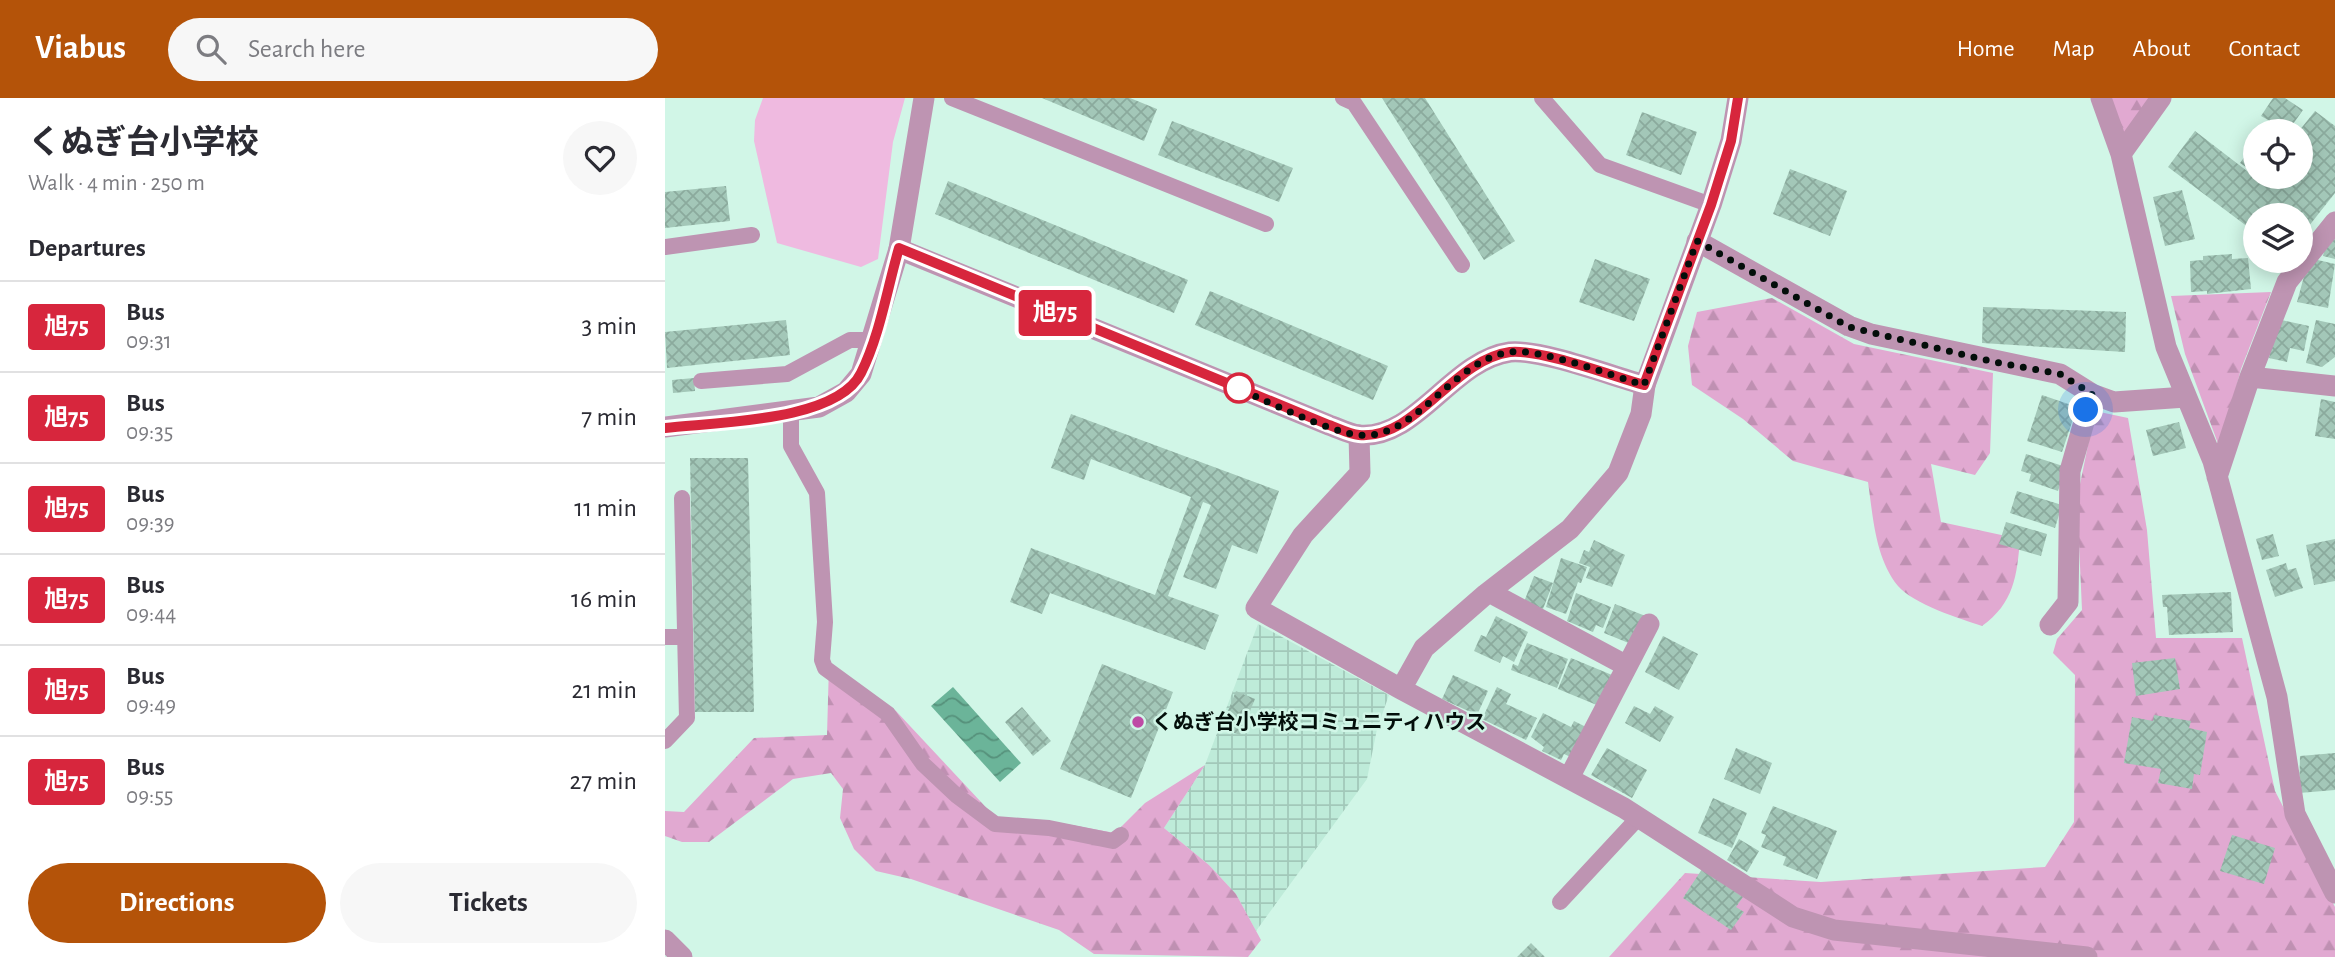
<!DOCTYPE html>
<meta charset="utf-8">
<style>
:root{--surface:#fff;--page:#f7f7f7;--text:#2b2b33;--muted:#7c7c81;--line:#e1e1e2;--accent:#b45309}
body{margin:0;font-family:"Alegreya Sans","Noto Sans JP",sans-serif;background:var(--page);color:var(--text);height:100vh;display:flex;flex-direction:column;font-size:26px;white-space:nowrap}
*{box-sizing:border-box;margin:0}
p{font-size:23px;color:var(--muted)}
.icon{flex:none;width:38px;height:38px;fill:none;stroke:currentColor;stroke-width:2;stroke-linecap:round;stroke-linejoin:round}
.map{position:relative;flex:1;overflow:hidden}
.sheet{display:flex;flex-direction:column;background:var(--surface);width:665px}
.sheet>*{flex:none}
.badge{padding:0 14px;border-radius:5px;font-size:24px;line-height:46px}
.buttons{position:absolute;left:1578px;top:21px;display:grid;gap:14px}
.buttons a{display:grid;place-items:center;width:70px;height:70px;border-radius:50%;background:var(--surface);box-shadow:0 4px 18px #0003;font-size:35px}
.you{position:absolute;width:35px;height:35px;margin:-18px;border:5px solid #fff;border-radius:50%;background:#1a73e8;box-shadow:0 0 0 10px #1a73e833}
.map>.badge{position:absolute;translate:-50% -50%;box-shadow:0 0 0 4px #fff}
h2{padding:0 28px;font-size:26px;line-height:63px}
.round{display:grid;place-items:center;flex:none;width:74px;height:74px;border-radius:37px;background:var(--page)}
.headline{display:flex;align-items:center;justify-content:space-between;height:119px;padding:0 28px}
h1{font-size:33px;font-weight:700;line-height:52px}
.primary-button{display:flex;gap:14px;margin-top:auto;padding:14px 28px}
.primary-button a{flex:1;height:80px;border-radius:42px;background:var(--accent);color:#fff;font-size:28px;font-weight:700;line-height:80px;text-align:center}
.primary-button a+a{background:var(--page);color:var(--text)}
ul{padding:0;list-style:none}
li{display:flex;align-items:center;gap:21px;height:91px;padding:0 28px;border-top:2px solid var(--line)}
li div{flex:1}
li b{display:block;font-size:26px}
li em{font-style:normal}
li .badge{min-width:77px;font-weight:700;text-align:center}
header{display:flex;align-items:center;gap:42px;box-sizing:border-box;height:98px;padding:0 35px;background:var(--accent);color:#fff}
header strong{font-size:33px}
nav{display:flex;gap:38px;margin-inline-start:auto;font-size:24px}
.search{width:490px;height:63px;background:var(--page);display:flex;align-items:center;gap:18px;box-sizing:border-box;padding:0 24px;border-radius:38px;color:var(--muted);font-size:26px}
main{display:flex;flex:1;min-height:0}
.map>svg:first-child{display:block}
</style>
<header>
<strong>Viabus</strong>
<div class="search"><svg class="icon" aria-label="search" viewBox="0 0 24 24"><circle cx="10" cy="10" r="6"/><path d="M15 15l6 6"/></svg>Search here</div>
<nav><a>Home</a><a>Map</a><a>About</a><a>Contact</a></nav>
</header>
<main>
<section class="sheet">
<div class="headline"><div><h1>くぬぎ台小学校</h1><p>Walk · 4 min · 250 m</p></div><a class="round"><svg class="icon" aria-label="heart" viewBox="0 0 24 24"><path d="M12 20l-8-8c-3-5 5-10 8-4 3-6 11-1 8 4z"/></svg></a></div>
<h2>Departures</h2>
<ul>
<li><span class="badge" style="background:#d7263d;color:#fff">旭75</span><div><b>Bus</b><p>09:31</p></div><em>3 min</em></li>
<li><span class="badge" style="background:#d7263d;color:#fff">旭75</span><div><b>Bus</b><p>09:35</p></div><em>7 min</em></li>
<li><span class="badge" style="background:#d7263d;color:#fff">旭75</span><div><b>Bus</b><p>09:39</p></div><em>11 min</em></li>
<li><span class="badge" style="background:#d7263d;color:#fff">旭75</span><div><b>Bus</b><p>09:44</p></div><em>16 min</em></li>
<li><span class="badge" style="background:#d7263d;color:#fff">旭75</span><div><b>Bus</b><p>09:49</p></div><em>21 min</em></li>
<li><span class="badge" style="background:#d7263d;color:#fff">旭75</span><div><b>Bus</b><p>09:55</p></div><em>27 min</em></li>
</ul>
<div class="primary-button"><a>Directions</a><a>Tickets</a></div>
</section>
<div class="map">
<svg width="1670" height="859" viewBox="0 0 1670 859">
<defs>
<pattern id="industrial-grid" width="8" height="8" patternUnits="userSpaceOnUse" patternTransform="scale(1.75)"><rect width="8" height="8" fill="#beebd9"/><path d="M0 4h8M4 0v8" fill="none" stroke="#a2c8b9"/></pattern>
<pattern id="forest-firs" width="22" height="20" patternUnits="userSpaceOnUse" patternTransform="scale(1.75)"><rect width="22" height="20" fill="#e1a9d1"/><path d="M5 1l3.5 6h-7zM16 11l3.5 6h-7z" fill="#bf90b2"/></pattern>
<pattern id="water-waves" width="16" height="10" patternUnits="userSpaceOnUse" patternTransform="scale(1.75)"><rect width="16" height="10" fill="#6bb499"/><path d="M0 5q4-4 8 0t8 0" fill="none" stroke="#56917b"/></pattern>
<pattern id="building-cross-hatch" width="8" height="8" patternUnits="userSpaceOnUse" patternTransform="scale(1.75)"><rect width="8" height="8" fill="#a3c7b8"/><path d="M0 0l8 8M0 8l8-8" fill="none" stroke="#8baa9d"/></pattern>
</defs>
<rect width="100%" height="100%" fill="#d1f6e7"/>
<path fill="url(#industrial-grid)" d="M593 526 724 597 712 631 702 681 591 833 571 796 544 767 499 730 540 667Z"/>
<path fill="url(#forest-firs)" d="M1445 0H1487L1457 39Z
M1606 194 1576 271 1555 351 1520 256 1506 198Z
M1107 200 1189 246 1328 275 1325 355 1310 377 1266 366 1276 424 1355 441C1352 478 1349 505 1317 528 1296 521 1248 506 1233 488 1210 460 1208 418 1203 384L1128 363 1078 321 1027 287 1023 248 1032 214Z
M1430 313 1463 320 1482 432 1491 540H1577L1610 693 1670 809V859H944L1020 775 1156 784 1380 769 1409 724 1410 577 1388 555 1392 541 1417 512 1412 401Z
M164 567 231 613 330 719 401 726 450 735 480 705 540 667 499 730 544 767 571 796 596 842 583 859 429 856 394 832 246 781 211 773 189 751 175 720 178 691 166 675 128 681 44 744H17L0 738V713L19 714 89 640 162 637Z"/>
<path fill="#efbae0" d="M98 0H240L228 44 213 161 196 169 112 145 89 43 90 22Z"/>
<path fill="url(#water-waves)" d="M288 589 356 665 335 684 266 608Z"/>
<path fill="url(#building-cross-hatch)" d="M377 0H465L492 11 479 43Z
M717 0H760L850 143 819 162Z
M1608 0H1620L1638 12 1623 33 1596 18Z
M1650 13 1670 28V95L1636 138V117H1591V135L1503 69 1530 33 1595 83 1598 79H1636L1634 33Z
M977 14 1032 34 1016 77 961 57Z
M507 23 628 70 614 104 493 57Z
M1591 44V76L1575 65Z
M1125 71 1182 93 1165 138 1108 116Z
M283 83 523 182 509 215 270 116Z
M61 88 65 123 0 130V94Z
M1517 92 1530 141 1500 148 1488 99Z
M1663 135 1670 137V161L1658 158Z
M1567 156V161L1583 160 1586 191 1542 196V193L1526 194 1525 163 1538 162V158Z
M1644 160 1670 166 1663 210 1632 204Z
M930 161 985 181 969 223 914 204Z
M545 193 723 268 708 302 530 227Z
M1318 209 1461 214 1460 254 1317 245Z
M1612 221 1644 228 1639 253 1625 250 1622 264 1604 260Z
M121 222 125 257 2 270 0 234Z
M1651 222 1670 226V259L1657 269 1641 265Z
M29 280 30 293 8 295 7 282Z
M1377 297 1412 309 1397 354 1362 343Z
M1656 301 1670 304V341L1650 338Z
M406 316 614 393 592 456 567 447 551 491 518 479 546 407 538 404 503 498 554 517 540 552 385 495 377 516 345 504 366 450 490 497 526 399 426 361 419 382 386 370Z
M1514 324 1521 350 1488 358 1481 332Z
M1361 356 1401 369 1393 393 1364 383 1366 376 1356 373Z
M25 360H83L89 614H30Z
M1352 393 1397 407 1390 430 1345 415Z
M1341 424 1382 436 1376 458 1334 446Z
M1608 436 1614 458 1597 462 1591 441Z
M1670 441V483L1649 487 1641 447Z
M929 442 960 457 947 489 921 480 925 469 914 465 919 452 924 454Z
M896 460 922 469 916 485 913 484 901 516 881 509Z
M1621 465 1623 472 1631 470 1638 490 1610 499 1601 472Z
M869 478 888 485 878 511 859 504Z
M1566 494 1568 534 1504 537 1502 509H1498L1497 497Z
M911 495 946 509 938 530 931 527 928 534 902 523Z
M950 506 983 519 971 548 939 535Z
M831 518 863 534 849 564 838 558 835 565 809 553 816 537 821 539Z
M998 538 1033 556 1014 592 980 574Z
M862 545 903 561 892 590 846 572 848 566 853 568Z
M906 560 947 577 939 610 893 591Z
M1510 560 1515 591 1471 598 1467 565Z
M437 566 508 594 466 700 395 671Z
M788 577 823 593 812 617 777 601Z
M832 589 846 596 841 606 872 620 861 642 817 621Z
M571 593 590 601 575 637 556 630Z
M969 608 985 616 990 608 1009 619 995 644 960 625Z
M357 609 386 643 368 658 340 624Z
M878 615 906 629 909 623 925 631 910 661 899 656 896 662 877 653 879 649 866 639Z
M1489 617 1526 623 1524 630 1542 634 1535 677 1529 676 1527 691 1493 685 1496 671 1459 665 1467 619 1488 623Z
M942 650 982 672 967 700 926 677Z
M1071 650 1107 665 1095 696 1059 681Z
M1670 655V692L1634 695 1635 658Z
M1048 700 1082 715 1067 750 1033 735Z
M1108 708 1172 733 1152 781 1118 767 1121 759 1096 749 1101 737 1096 735Z
M1567 737 1610 750 1599 786 1555 773Z
M1074 741 1094 753 1082 774 1062 762Z
M1037 771 1078 799 1071 809 1079 814 1066 832 1018 800Z
M866 845 880 859H852Z"/>
<g fill="none" stroke-linecap="round" stroke-linejoin="round">
<path stroke="#be94b2" stroke-width="16" d="M287 0 601 126
M678 0 689 5 797 167
M877 0 935 67 1046 107
M0 149 87 137
M36 283 122 276 185 242H207
M126 315V348L152 395 160 524 157 562 160 570 223 616 258 666 291 697 330 726 384 730 448 743 456 737
M0 539H20
M0 643 22 620 17 400
M895 804 974 719"/>
<path stroke="#be94b2" stroke-width="21" d="M1436 0 1456 56
M1496 0 1456 56 1501 249 1548 363 1612 599 1630 716 1670 795
M1032 143 1184 228 1206 236 1395 276 1427 296 1449 304 1521 299
M1585 279 1670 288
M0 329 154 309 181 294 196 276 234 151 259 0
M694 337 695 375 638 437 591 510 736 591 959 710 1128 819 1169 832 1422 859
M1552 379 1585 279 1622 184 1670 124
M824 494 962 568
M1385 527 1403 504 1405 373 1427 296
M736 591 759 550 821 496 905 431 953 375 976 316 980 287
M904 680 984 526
M0 842 17 859"/>
<path stroke="#be94b2" stroke-width="21" d="M234 151 664 327C673 330 684 336 694 337 751 342 787 262 845 254 876 251 947 278 980 287L1046 107 1066 43 1073 0"/>
</g>
<g fill="none" stroke-linecap="round" stroke-linejoin="round">
<g stroke="#fff" stroke-width="16">
<path id="line" d="M0 330C50 324 172 324 196 275 215 237 222 191 234 150L664 327C673 330 684 336 694 337 751 342 787 262 845 254 876 251 947 278 979 287L1046 107 1066 43 1073 0"/>
</g>
<use href="#line" stroke="#d7263d" stroke-width="10"/>
<path stroke="#030e0a" stroke-width="7" stroke-dasharray="0 12.6" d="M574 290 565 287C596 300 663 334 694 337 750 343 787 262 845 254 876 250 947 278 979 287L1032 143 1184 229 1329 264 1395 276 1427 296 1421 312"/>
</g>
<circle fill="#fff" stroke="#d7263d" stroke-width="3.5" cx="574" cy="290" r="14"/>
<circle fill="#be4ba5" stroke="#d1f6e7" stroke-width="2.5" cx="473" cy="624" r="7"/>
<g text-anchor="middle" dominant-baseline="central" stroke-width="5" stroke-linejoin="round" paint-order="stroke">
<g font-size="21" font-weight="bold" fill="#030e0a" stroke="#d1f6e7" text-anchor="start">
<text x="487" y="624">くぬぎ台小学校コミュニティハウス</text>
</g>
</g>
</svg>
<div class="buttons">
<a><svg class="icon" aria-label="locate" viewBox="0 0 24 24"><circle cx="12" cy="12" r="6"/><path d="M12 2v4M12 18v4M2 12h4M18 12h4"/></svg></a>
<a><svg class="icon" aria-label="layers" viewBox="0 0 24 24"><path d="M12 4l9 5-9 5-9-5zM3 14l9 5 9-5"/></svg></a>
</div>
<div class="you" style="left:1421px;top:312px"></div>
<b class="badge" style="left:390px;top:215px;background:#d7263d;color:#fff">旭75</b>
</div>
</main>
